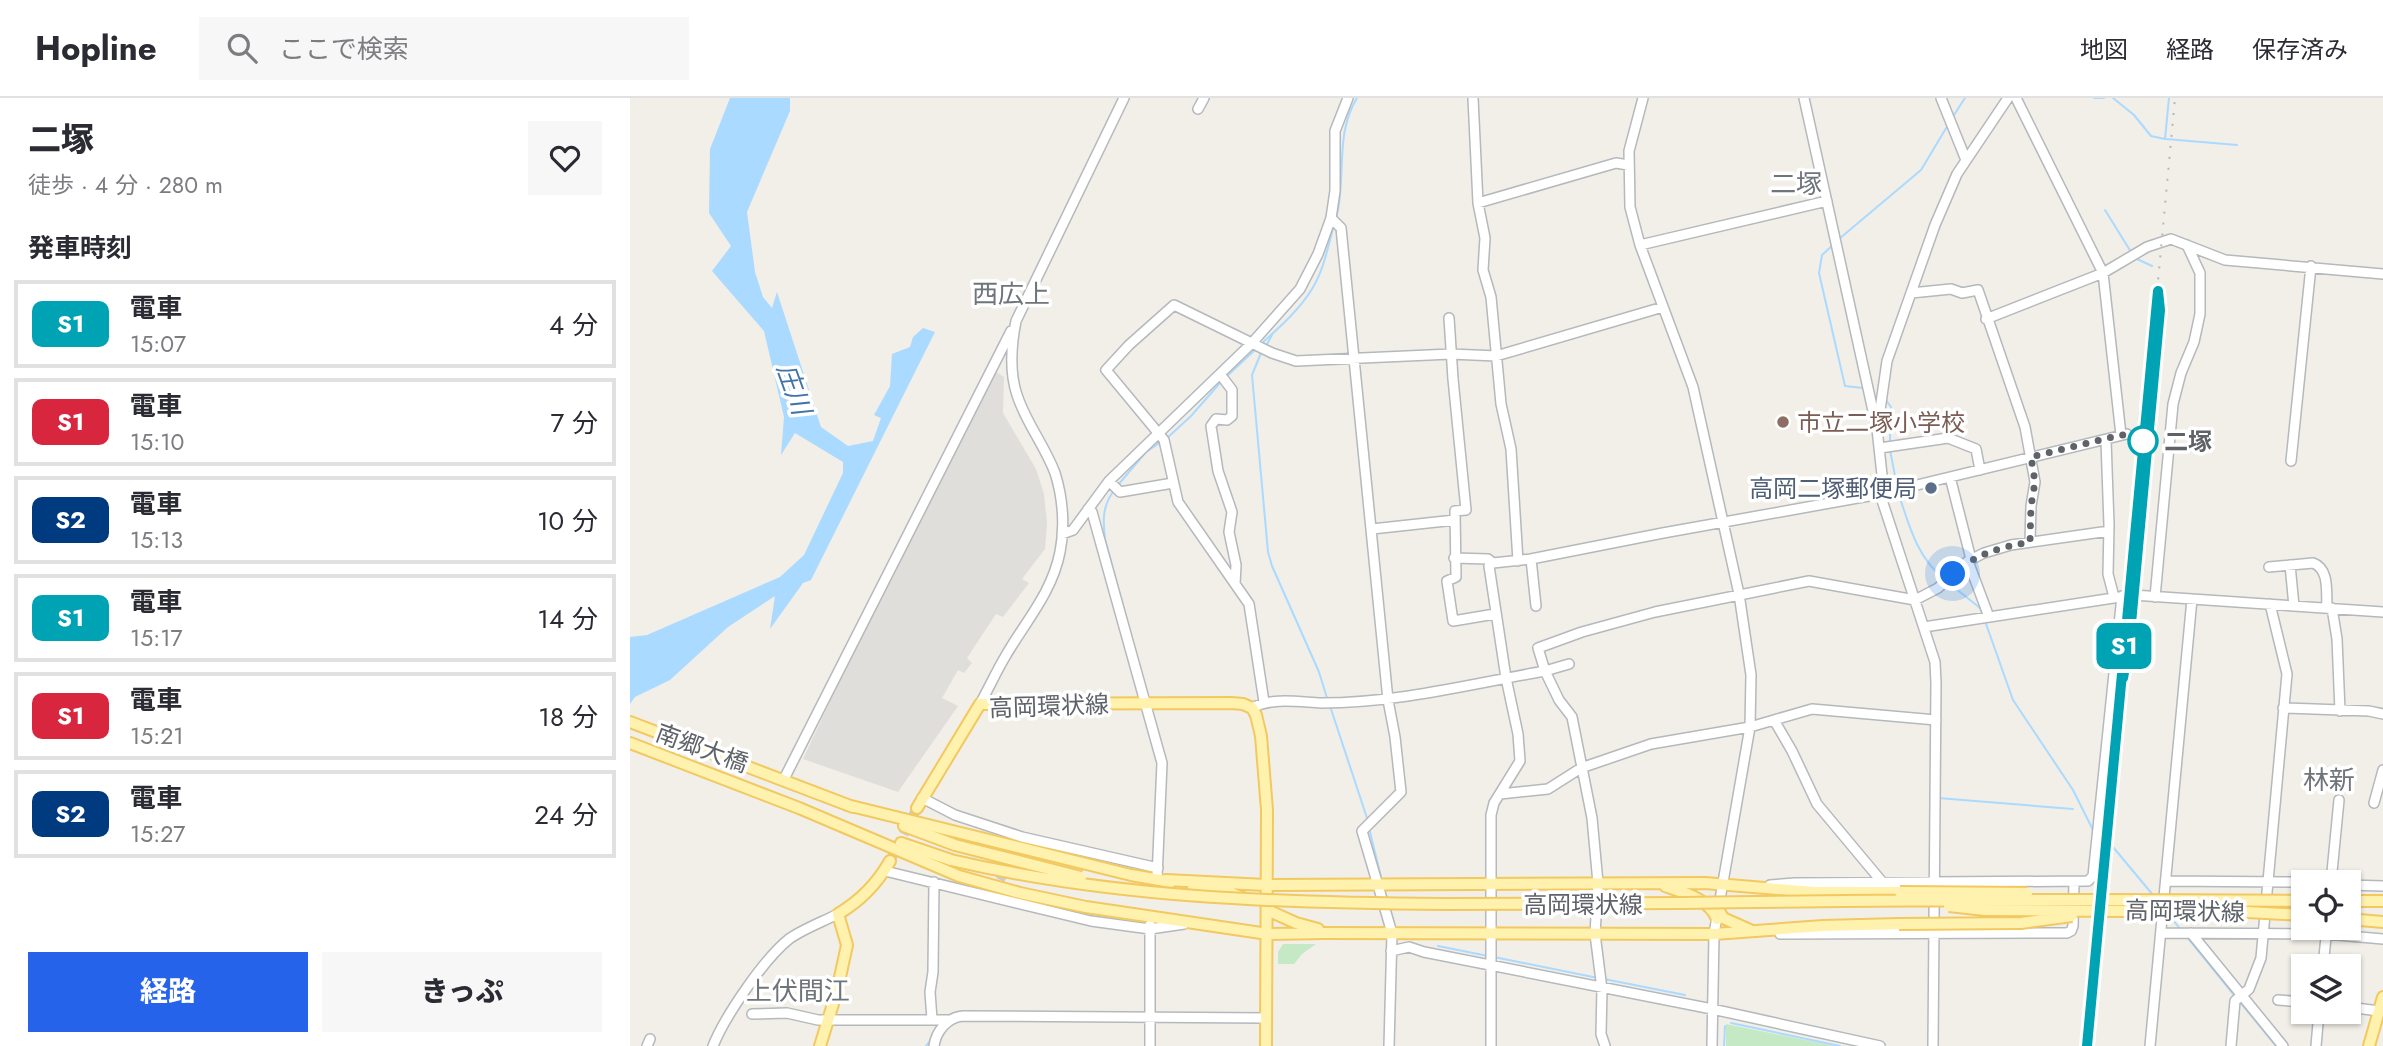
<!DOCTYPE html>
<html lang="ja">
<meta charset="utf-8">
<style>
:root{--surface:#fff;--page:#f7f7f7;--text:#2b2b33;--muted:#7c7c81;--line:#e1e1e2;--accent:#2563eb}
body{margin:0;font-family:Jost,"Noto Sans JP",sans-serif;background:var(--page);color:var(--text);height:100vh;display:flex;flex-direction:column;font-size:26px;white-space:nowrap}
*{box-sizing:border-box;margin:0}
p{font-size:23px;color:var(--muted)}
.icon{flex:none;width:38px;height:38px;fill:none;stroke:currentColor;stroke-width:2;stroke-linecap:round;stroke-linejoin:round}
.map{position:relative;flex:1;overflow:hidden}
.side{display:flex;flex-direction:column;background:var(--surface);width:630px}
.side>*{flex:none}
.badge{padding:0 14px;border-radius:10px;font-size:24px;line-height:46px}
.buttons{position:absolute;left:1661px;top:772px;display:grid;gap:14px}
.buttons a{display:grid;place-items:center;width:70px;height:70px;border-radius:0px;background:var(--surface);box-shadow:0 2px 5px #0004;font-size:35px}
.you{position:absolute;width:35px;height:35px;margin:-18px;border:5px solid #fff;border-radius:50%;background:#1a73e8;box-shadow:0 0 0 10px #1a73e833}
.map>.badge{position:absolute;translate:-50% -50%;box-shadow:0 0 0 4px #fff}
h2{padding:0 28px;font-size:26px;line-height:63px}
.round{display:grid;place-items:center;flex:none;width:74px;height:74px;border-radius:0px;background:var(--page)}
.head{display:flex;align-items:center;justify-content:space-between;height:119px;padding:0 28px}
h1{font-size:33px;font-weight:800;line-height:52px}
.action{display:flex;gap:14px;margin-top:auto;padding:14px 28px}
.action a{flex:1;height:80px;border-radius:0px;background:var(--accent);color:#fff;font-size:28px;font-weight:800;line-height:80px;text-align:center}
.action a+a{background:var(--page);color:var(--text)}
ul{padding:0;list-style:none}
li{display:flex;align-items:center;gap:21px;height:88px;margin:0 14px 10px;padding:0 14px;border:4px solid var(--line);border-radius:0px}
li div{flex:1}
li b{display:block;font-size:26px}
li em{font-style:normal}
li .badge{min-width:77px;font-weight:700;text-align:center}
header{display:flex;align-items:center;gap:42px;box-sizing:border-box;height:98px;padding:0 35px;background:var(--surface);border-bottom:2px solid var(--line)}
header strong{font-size:33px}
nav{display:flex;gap:38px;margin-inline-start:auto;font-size:24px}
.search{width:490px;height:63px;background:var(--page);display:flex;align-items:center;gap:18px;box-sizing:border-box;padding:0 24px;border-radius:0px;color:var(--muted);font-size:26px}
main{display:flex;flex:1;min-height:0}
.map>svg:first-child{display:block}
</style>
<header>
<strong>Hopline</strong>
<div class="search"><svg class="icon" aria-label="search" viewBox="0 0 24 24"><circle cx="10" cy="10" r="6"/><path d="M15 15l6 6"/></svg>ここで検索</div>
<nav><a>地図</a><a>経路</a><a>保存済み</a></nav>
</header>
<main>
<section class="side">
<div class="head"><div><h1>二塚</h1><p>徒歩 · 4 分 · 280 m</p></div><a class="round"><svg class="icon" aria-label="heart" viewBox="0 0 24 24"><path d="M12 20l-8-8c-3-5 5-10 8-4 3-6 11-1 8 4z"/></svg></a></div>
<h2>発車時刻</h2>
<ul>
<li><span class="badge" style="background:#00a3b4;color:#fff">S1</span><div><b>電車</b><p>15:07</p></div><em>4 分</em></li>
<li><span class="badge" style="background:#d7263d;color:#fff">S1</span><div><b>電車</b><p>15:10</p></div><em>7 分</em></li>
<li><span class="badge" style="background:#003b80;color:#fff">S2</span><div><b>電車</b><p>15:13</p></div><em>10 分</em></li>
<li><span class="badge" style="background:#00a3b4;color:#fff">S1</span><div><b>電車</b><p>15:17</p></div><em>14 分</em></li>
<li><span class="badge" style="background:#d7263d;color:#fff">S1</span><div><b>電車</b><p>15:21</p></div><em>18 分</em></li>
<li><span class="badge" style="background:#003b80;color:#fff">S2</span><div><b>電車</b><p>15:27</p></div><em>24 分</em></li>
</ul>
<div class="action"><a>経路</a><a>きっぷ</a></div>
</section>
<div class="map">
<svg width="1753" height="948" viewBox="0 0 1753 948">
<rect width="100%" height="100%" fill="#f1efe8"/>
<path fill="#e0deda" d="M365 273 374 279 373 315 406 371 414 396 417 425 415 451 392 481 399 485 373 519 366 516 337 560 342 565 334 575 328 572 312 600 328 608 268 694 173 661 253 491Z"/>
<path fill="#c5e8c5" d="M653 846H686L672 856 664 866H648V854Z
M1096 926 1205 948H1096Z"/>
<path fill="#aadaff" d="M100 0H160V13L117 114 125 174 133 199 142 210 147 194 191 329 218 348 243 343 251 320 244 317 260 288 262 256 280 249 283 239 293 230 305 234 181 482 173 485 140 531 145 498 98 529 40 582 5 599 0 606V539L17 537 150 479 174 457 213 375V364L165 335 151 357 154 319 134 233 82 173 101 148 79 115 80 51Z"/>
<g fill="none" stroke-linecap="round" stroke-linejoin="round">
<path stroke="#aadaff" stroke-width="2" d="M1464 0H1474
M1483 0 1504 17 1521 38 1535 41 1539 0
M1322 20 1335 0
M1536 41 1607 47
M1475 112 1501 154
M706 121C717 81 704 37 727 0
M1209 141 1291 72 1318 27
M1203 147 1192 157 1189 175 1215 288 1233 290
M1507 161 1522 168
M632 245C650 229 670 211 682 191 694 172 698 148 704 127
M636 248 642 237
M631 255 622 277 638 454 642 468 689 574 697 600
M597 278 626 251
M1256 302 1261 309 1260 343
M536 341 561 318 590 285
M1260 352 1267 388
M488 387 516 354 531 344
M483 394C472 409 473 424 475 441L507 560
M1269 397C1279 427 1287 459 1313 480
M1320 486 1350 510 1353 518
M1355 523 1383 602 1443 692 1464 734
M700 608 737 720
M1308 700 1443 711
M740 734 751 779
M1471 744 1483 749 1523 797
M759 809 763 821
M1539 817 1551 832
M1557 839 1604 897
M808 848 858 858
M864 859 968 880
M524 866V839
M974 881 1055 897
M524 899 525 911
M1610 904 1646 948
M1101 925 1210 948
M296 948 302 940
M1094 948 1095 928"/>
<path stroke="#ccccc8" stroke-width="9" stroke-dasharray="9 4.5" stroke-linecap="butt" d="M1508 318 1520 319
M364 794 390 744"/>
<path stroke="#ccccc8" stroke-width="10" stroke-dasharray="10 5" stroke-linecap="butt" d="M260 763 287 710"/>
<g stroke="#b5b8bc" stroke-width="12">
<path id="minor" d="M843 0 848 105 855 140 853 172 861 199 871 306 881 351 888 463
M1013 0 999 53 1000 109 1010 147 1063 289 1109 496 1121 577 1120 629 1084 836 1082 948
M1174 0 1247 331 1252 377 1250 396 1305 564 1306 585 1303 948
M1311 0 1336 62
M1386 0 1473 175 1491 337
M568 11 574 0
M848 105 986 65 998 67
M701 120 711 130 758 602 765 639 771 694 732 733 762 835 759 948
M1010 147 1197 103
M1281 195 1321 191 1332 195 1348 192 1395 329 1405 384 1401 408 1400 444
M819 220 823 281 836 412 825 413 826 479 817 483 823 523 865 516
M1356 221 1473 175 1517 149 1541 141 1595 162 1753 176
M590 276 602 292V318L597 322 586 321 581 328 588 373 602 414 599 434 606 467 605 486
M1248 326 1257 263 1305 127 1327 76 1378 0
M1476 342 1479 427 1478 476 1484 499
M1250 350 1318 340 1346 351 1350 372
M1661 363 1681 168
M1320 379 1341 461
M479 383 490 394 543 385
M458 411 462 414 532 665 527 780
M742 431 825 422
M432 436 443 432 479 383 622 245 670 191 688 156 701 120 705 93V33L718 0
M824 460 858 461 863 465
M901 461 906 508
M1338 463 1359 519
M1660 467 1664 508
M1639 469 1683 465C1700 471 1696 495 1697 510
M1525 499 1543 306 1551 275 1564 244 1570 216V175L1557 147
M1702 510 1707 541 1710 613
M1294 529 1503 497 1753 514
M634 604 619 506 548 404 534 342 476 272 499 247 544 207 642 255 666 263 821 256 866 258 1033 209
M350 606C359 590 366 574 375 559 395 524 422 495 430 454 435 429 433 400 425 375 415 348 396 325 387 297 379 273 381 248 386 223L494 0
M622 610C642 599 669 604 691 605 767 605 841 586 915 573L939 566
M1653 610 1739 613 1753 616
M1144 622 1182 611 1306 622
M154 681 381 233
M870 696 918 691 951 670 1021 646 1120 629 1144 622 1162 653 1187 706 1253 785
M292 700 325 717 392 739 528 770
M1744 705 1753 672
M255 773 461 823 520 831 554 826
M1536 783 1673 784
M1701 784 1709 702
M1140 787 1165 785 1458 783 1463 778 1492 498
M1718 787 1753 788
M520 827V948
M1531 835 1696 836 1753 841
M1561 835 1653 948
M1150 836 1437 835 1441 833 1443 828 1444 784
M761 853 779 849 794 854 1082 911 1250 948
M1693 868 1697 830
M1648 902 1673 904
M1718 909 1749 913
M122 916 157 915 188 922H318
M302 921 300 894 303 874 304 784
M17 948 20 941
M83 948C95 918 134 861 159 841 173 831 192 824 208 816
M304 948C306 933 318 919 333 918L636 920
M861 948V717L864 705 890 663 888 636 876 580 859 468 863 465 901 461 1033 435 1250 396 1497 336
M975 948 971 936 972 891 965 836 968 785 962 720 942 619 929 602 915 573 908 550 952 534 1025 514 1179 483 1285 502 1308 490 1338 463 1354 455 1381 447 1479 433
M1520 948 1562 501
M1601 948 1605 903 1619 891 1631 860 1657 576 1640 506
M1686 948 1689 914"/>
</g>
<g stroke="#f2c960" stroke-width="14">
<path id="major" d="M0 624 223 709
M0 645 169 710 329 778 390 795 456 809 638 836 695 835 1084 836 1193 828 1269 826
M217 707 501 777 541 784
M287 710 350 606 601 605 613 606 622 610 626 617 631 638 637 712 636 948
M274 728 325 747
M271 745 321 762
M536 782 636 787 1075 785 1184 794H1270
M1035 788C1055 795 1079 801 1087 821
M563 790 599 794 613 800
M1718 803H1753
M1088 811 1093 820 1120 832
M637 812 666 825 688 831
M1718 821 1753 824
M190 948 207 893 217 847 208 816C230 803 247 786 260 763
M1739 948 1753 899"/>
</g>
<use href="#minor" stroke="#fff" stroke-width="9"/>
<use href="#major" stroke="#fff2af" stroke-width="10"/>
<path stroke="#b6b7b8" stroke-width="2" stroke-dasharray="2 9" stroke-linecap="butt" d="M1457 948 1545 0"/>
<g stroke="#f2c960" stroke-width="14" stroke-linecap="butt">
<path id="major-bridge" d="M325 747 451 779
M321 762C483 800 649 805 815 806 895 806 974 806 1053 805 1260 802 1466 801 1673 803
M1270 794 1397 795
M1319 808 1355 812 1617 814 1673 817
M1269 826 1391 825 1442 818"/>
</g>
<use href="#major-bridge" stroke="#fff2af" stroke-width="10"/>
</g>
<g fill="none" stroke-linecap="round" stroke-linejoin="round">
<g stroke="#fff" stroke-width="16">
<path id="line" d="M1457 948 1528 193 1530 212 1499 547 1493 580"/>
</g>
<use href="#line" stroke="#00a3b4" stroke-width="10"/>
<path stroke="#5f6368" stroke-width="7" stroke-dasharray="0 12.6" d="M1323 476C1345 456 1371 449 1400 444L1401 408 1405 384 1401 359 1491 337H1497L1513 343"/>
</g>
<circle fill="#8d6e63" stroke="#fff" stroke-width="2.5" cx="1153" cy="324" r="7"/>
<circle fill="#fff" stroke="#00a3b4" stroke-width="3.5" cx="1513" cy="343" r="14"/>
<circle fill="#5c6f8a" stroke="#fff" stroke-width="2.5" cx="1301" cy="390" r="7"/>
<g text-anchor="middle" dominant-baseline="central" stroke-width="7" stroke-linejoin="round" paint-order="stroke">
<g font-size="24" fill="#785e54" stroke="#fff" text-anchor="start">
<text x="1167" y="324">市立二塚小学校</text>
</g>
<g font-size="24" font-weight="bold" fill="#5f6368" stroke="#fff" text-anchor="start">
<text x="1534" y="343">二塚</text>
</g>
<g font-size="24" fill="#4e5e75" stroke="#fff" text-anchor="end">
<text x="1287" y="390">高岡二塚郵便局</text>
</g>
<g font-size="24" fill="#5f6368" stroke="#fff">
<text transform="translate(419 608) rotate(-2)">高岡環状線</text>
<text transform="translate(72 650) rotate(20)">南郷大橋</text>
<text x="953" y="806">高岡環状線</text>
<text transform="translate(1555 813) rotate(1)">高岡環状線</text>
</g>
<g font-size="26" fill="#70757a" stroke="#fff">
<text x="1166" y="86">二塚</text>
<text x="381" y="196">西広上</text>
<text x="1699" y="682">林新</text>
<text x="168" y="893">上伏間江</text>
</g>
<g font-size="26" font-style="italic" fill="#4174aa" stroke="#fff">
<text transform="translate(164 291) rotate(70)">庄川</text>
</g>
</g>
</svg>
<div class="buttons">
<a><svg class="icon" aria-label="locate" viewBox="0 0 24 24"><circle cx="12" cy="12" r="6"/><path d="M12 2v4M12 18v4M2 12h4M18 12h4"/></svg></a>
<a><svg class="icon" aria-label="layers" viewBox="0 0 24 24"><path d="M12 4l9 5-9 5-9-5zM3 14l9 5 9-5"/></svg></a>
</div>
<div class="you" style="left:1323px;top:476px"></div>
<b class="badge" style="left:1494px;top:548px;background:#00a3b4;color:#fff">S1</b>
</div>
</main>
